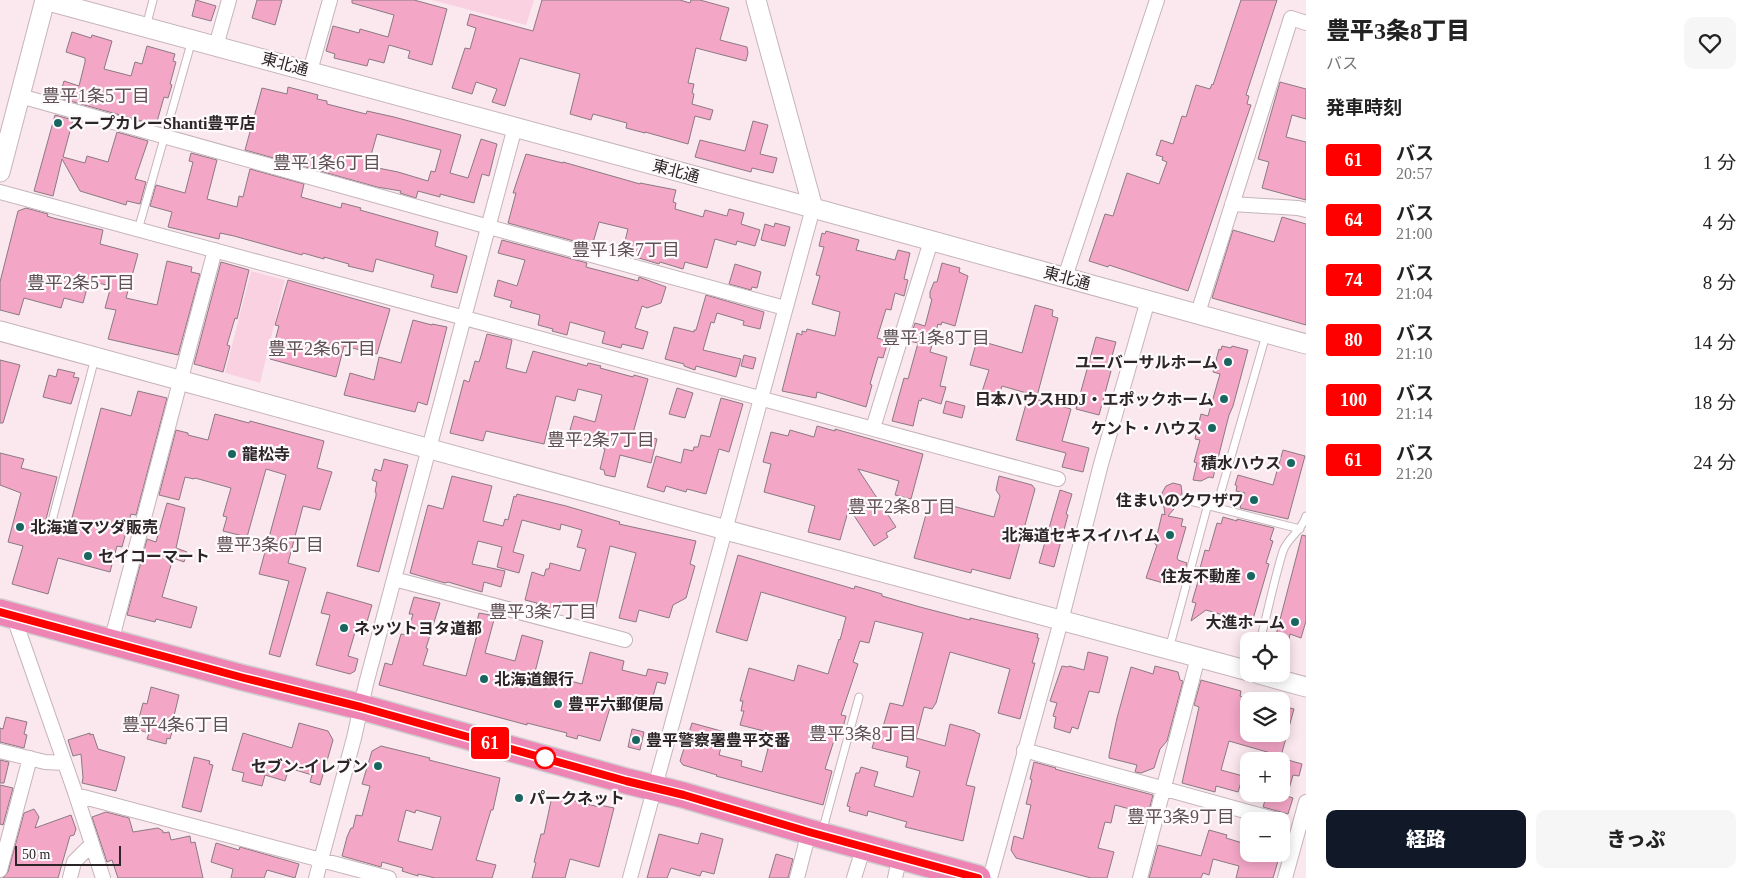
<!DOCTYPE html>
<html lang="ja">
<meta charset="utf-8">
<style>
:root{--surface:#fff;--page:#f6f6f6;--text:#222;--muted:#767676;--accent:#111827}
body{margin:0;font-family:"Times New Roman","Noto Sans JP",serif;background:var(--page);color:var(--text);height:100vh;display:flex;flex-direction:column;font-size:19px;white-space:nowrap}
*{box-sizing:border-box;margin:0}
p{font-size:16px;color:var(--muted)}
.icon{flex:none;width:28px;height:28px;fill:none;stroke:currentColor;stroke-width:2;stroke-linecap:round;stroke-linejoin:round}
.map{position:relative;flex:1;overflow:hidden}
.details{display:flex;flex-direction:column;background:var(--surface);width:450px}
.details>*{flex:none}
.badge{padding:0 10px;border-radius:4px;font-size:18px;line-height:32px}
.buttons{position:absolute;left:1240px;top:632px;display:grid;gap:10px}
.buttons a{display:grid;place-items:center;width:50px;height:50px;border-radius:10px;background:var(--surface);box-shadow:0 2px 12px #0003;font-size:25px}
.scale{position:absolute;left:15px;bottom:12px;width:106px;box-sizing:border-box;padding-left:5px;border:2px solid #2c2528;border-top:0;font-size:14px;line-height:18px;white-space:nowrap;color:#2c2528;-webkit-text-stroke:4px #fefafc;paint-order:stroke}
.map>.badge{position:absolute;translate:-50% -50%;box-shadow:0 0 0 2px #fff}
h2{padding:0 20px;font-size:19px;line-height:45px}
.round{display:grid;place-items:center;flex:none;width:52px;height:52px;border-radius:10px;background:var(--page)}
.headline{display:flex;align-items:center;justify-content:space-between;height:85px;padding:0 20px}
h1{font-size:24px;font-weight:800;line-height:38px}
.primary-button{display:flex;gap:10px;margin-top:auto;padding:10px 20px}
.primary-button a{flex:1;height:58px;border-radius:10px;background:var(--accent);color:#fff;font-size:20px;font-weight:800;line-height:58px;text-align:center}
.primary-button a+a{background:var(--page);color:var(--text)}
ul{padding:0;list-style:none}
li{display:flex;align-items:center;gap:15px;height:60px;padding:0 20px}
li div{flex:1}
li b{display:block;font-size:19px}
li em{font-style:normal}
li .badge{min-width:55px;font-weight:700;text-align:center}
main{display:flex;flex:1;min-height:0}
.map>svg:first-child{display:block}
</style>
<main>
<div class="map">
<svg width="1306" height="878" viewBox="0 0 1306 878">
<rect width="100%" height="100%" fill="#fbe8ef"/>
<path fill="#fad1e1" d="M432 0H534L526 25Z
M251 271 285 280 260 383 225 373Z"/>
<path fill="#f4a6c7" stroke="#8a7a80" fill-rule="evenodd" d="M196 0 216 6 211 21 192 16Z
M257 0H282L275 25 252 18Z
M352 0H414L447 9 432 65 408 58 410 51 389 45 384 63 369 59 367 66 334 58 335 54 326 51 333 26 359 33 360 29 388 37 394 15 352 3Z
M542 0H680L690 3 691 0H700L729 8 720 40 747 47 748 53 746 61 696 48 688 83 694 84 692 93 694 94 692 104 713 110 710 120 695 116 688 144 645 132V133L626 128 627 123 593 114 591 120 570 114 580 74 520 58 505 106 492 102 497 89 476 82 472 94 452 88 465 48 470 49 476 28 467 25 470 14 533 31Z
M1241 0H1277L1246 95 1249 96 1247 104 1251 105 1188 291 1109 265 1108 267 1089 261 1105 214 1113 216 1127 173 1159 184 1167 162 1162 160 1163 157 1156 155 1161 140 1173 144 1182 116 1186 117 1196 85 1210 89 1212 84 1213 85Z
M72 32 91 38 92 35 112 41 104 69 131 76 135 62 142 64 147 46 175 54 173 61 176 62 170 84 172 85 168 98 164 97 156 125 59 98 64 81 79 86 85 62V58L66 52Z
M1280 82 1306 89V119L1292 115 1286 137 1306 142V200L1262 188 1269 162 1258 159Z
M288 87 318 95 317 99 327 101V104L366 114 367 111 394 117 461 135 450 173 468 178 481 139 497 144 489 176 482 174 474 203 440 194V197L418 191 416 198 400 193 401 191 377 187 245 150 262 88 287 94ZM377 134 441 150 435 172 431 171 428 181 398 172 368 166Z
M55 115 73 120 63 157 85 163 87 156 108 162 117 132 148 141 135 179 146 182 140 204 127 201 126 205 80 191 62 159 53 196 34 191Z
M753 121 768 125 760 154 777 158 773 173 752 168 751 172 695 157 700 140 745 151Z
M191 153 217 160 207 199 237 207 239 196 243 197 250 169 304 184 301 197 341 208 342 203 361 208 360 210 438 232 435 246 467 256 457 293 431 287 434 275 376 259 373 272 348 266 349 264 324 257V259L303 253 302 255 234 236 220 233 219 239 168 227 172 212 150 206 156 185 185 193 193 162 189 161Z
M526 154 563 163V162L640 184V183L676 190 673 202 676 203 675 209 703 217 705 210 727 216 729 209 744 213 741 224 760 230 755 246 737 241 736 245 715 239 707 268 685 262 683 269 660 262 659 264 622 253 628 229 599 222 592 246 508 223 516 193H513Z
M26 208 48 214 47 216 53 218 103 230 100 244 138 254 126 298 157 305 167 261 192 267 191 272 200 274 178 355 108 339 116 310 105 308 111 286 89 281 83 303 64 298 61 308 24 298 19 315 0 310V282L18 211Z
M1282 217 1306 224V325L1212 298 1233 230 1274 242Z
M775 223 790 227 785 246 761 240 765 224 774 227Z
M826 231 859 240 856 250 895 260 898 250 910 253 904 279 908 280 904 296 895 293 891 310 886 309 877 338 888 341 883 358 878 357 870 384 872 385 866 407 817 392 816 398 782 391 797 333 802 335V331L806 332 807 329 835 336 840 312 812 304 820 276 816 275 824 247 819 246 822 233 825 234Z
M502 240 587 263 586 267 605 272 638 281 639 277 666 287 661 303 647 308 642 306 635 328 648 332 643 349 622 344 621 348 602 343 605 332 570 322 567 335 552 331 553 329 538 325 540 315 510 307 512 301 494 296 498 280 517 286 525 260 498 253Z
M221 262 249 270 237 319 235 318 227 345 230 346 223 372 194 364Z
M942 263 960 268 959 272 968 276 955 326 942 322 941 325 938 324 930 352 947 357 940 386 946 387 941 404 922 398 921 401 919 400 913 426 892 421 904 378 908 379 918 343 909 341 915 323 925 326 932 299 930 298V292L934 282H937Z
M735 264 761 272 757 288 752 287 751 290 729 284Z
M288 280 390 309 377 354 344 346 336 377 270 359 279 326 275 325Z
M706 295 764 312 760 329 743 325 744 321 717 313 714 323 711 322 703 350 741 359 736 377 696 366 695 370 684 366V364L665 359 674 327 694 332V330H696Z
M1035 305 1053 310 1052 316 1058 318 1037 396 1002 386 996 406 979 401 989 370 970 365 977 340 1022 353Z
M413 320 432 325V324L447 327 427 405 418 402 415 412 344 395 350 373 374 380 379 357 401 363Z
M487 334 512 340 506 368 526 373 533 351 587 366 588 363 601 366 600 368 633 377 634 375 648 379 633 433 657 439 651 463 620 455 615 477 605 475 604 470 600 469 605 449 578 442 579 440 576 439 577 436 574 435 575 431 570 430 574 416 595 422 602 395 578 389 575 401 556 396 544 444 486 431 483 441 450 433 464 380 469 382 475 361 479 362 481 356Z
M1096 337 1116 342 1108 370 1111 371 1099 415 1076 409Z
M1222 346 1231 348 1232 346 1248 350 1233 406 1229 415 1213 478 1209 477 1201 481 1193 480 1197 463 1194 462 1200 440 1195 439 1201 414 1208 416 1220 374 1213 372 1219 349 1221 350Z
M744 355 756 358 753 369 741 366Z
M0 360 20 365 3 423H0Z
M58 369 75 373 73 377 79 378 71 404 43 397 49 375 56 377Z
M677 388 693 393 685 418 669 414Z
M138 391 167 398 136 515 131 514 122 547 117 546 110 572 58 558 48 594 12 584 23 546 8 542 21 493 0 485V453L24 459 21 468 57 477 45 523 69 529 101 408 131 416Z
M1028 397 1071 409 1062 441 1089 448 1083 472 1062 467 1066 453 1016 440Z
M721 398 743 404 729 452 719 449 706 494 687 489 686 492 666 486 664 492 647 487 656 456 681 463 684 449 693 451 694 447H698L701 435 710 437Z
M946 401 965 406 962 418 943 413Z
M215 414 249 423 250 421 324 441 317 468 332 472 320 510 303 506 288 563 306 568 280 657 269 654 289 581 259 574 286 475 266 469 247 537 223 531 227 517 223 516 231 488 195 478 194 479 185 477 179 500 159 495 176 430 188 433V435L208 440Z
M817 426 835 431V429L923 454 911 499 895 495 899 481 858 469 896 527 886 533 888 537 874 546 849 508 840 540 808 532 815 506 764 492 771 464 763 462 771 432 788 436 790 430 814 437Z
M1283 450 1305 456 1288 519 1240 508 1245 493 1236 491 1237 486 1235 485 1238 475 1273 485Z
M384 459 408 465 379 572 357 566 376 496V492H375L377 482 372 480 375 469 381 471Z
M452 476 492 486 483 521 503 526 505 519 508 520 514 496 516 497 517 494 566 506 620 522 619 524 696 541 690 564 695 566 686 598 673 605 669 618 639 610 636 622 619 618 636 553 610 546 595 611 560 602 559 605 555 604 553 611 536 607 537 603 525 600 532 572 544 576 546 569H549L550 563 580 571 586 549 577 547 582 530 561 524 560 530 522 520 513 552 524 555 519 573 497 567 502 547 478 541 472 564 505 571 501 587 484 582 482 592 448 582 445 583 410 573 428 505 443 509Z
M999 476 1032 485 1035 489 1010 579 972 569 971 573 914 558 930 500 994 517 1000 496 996 490Z
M1173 483 1181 485 1182 494 1177 498 1179 503 1168 516 1183 519 1181 526 1186 527 1177 558 1178 560 1187 563 1184 574 1178 572 1176 578 1173 577 1170 585 1146 578 1157 545 1155 544 1162 514 1165 515 1162 493 1166 486Z
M1060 490 1072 494 1066 514 1068 515 1054 567 1039 563Z
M167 503 185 508 176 548 187 552 184 562 173 558 162 597 197 607 191 628 156 619 155 622 127 615 147 539 156 542Z
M1223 517 1237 521V519L1274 528 1270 540 1273 541 1266 563 1269 564 1253 619 1249 618 1246 626 1235 623 1236 619 1206 610 1191 621 1196 603 1192 602 1199 578 1194 577 1197 567 1200 568 1205 550 1209 551 1217 523 1221 524Z
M1302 535 1306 536V621L1301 638 1290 634 1289 639 1276 635Z
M738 555 854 589 855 586 882 594V596L920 607 970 620V618L1038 634 1037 638H1039L1032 663H1035L1020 719 998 713 1010 669 950 652 936 703 932 709 924 707 916 738 945 746 950 724 975 731V732L980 734 966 785 975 787 963 841 905 827 907 822 868 811 867 816 849 811 850 807 847 806 856 773H859L861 767 878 772 874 786 913 797 920 771 906 767 908 757 872 748 878 729 882 730 890 703 903 706 923 633 875 621 869 643 860 641 853 662 858 664 841 715 846 716 841 735 836 734 825 769 832 771 823 805 716 776 717 775 683 765 680 761 692 723 725 732 719 755 742 761 741 766 762 772 772 733 740 725 744 711H741L743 701H740L749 668 794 681 798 665 828 674 839 639 840 640 846 617 761 592 747 641 716 632Z
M327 592 372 605 366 625 358 622 348 656 358 659 355 671 350 674 316 665 330 615 321 613Z
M414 597 440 603 426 648 428 649 423 665 466 676 478 631 475 630 479 613 495 616 485 653 515 661 522 635 543 641 535 672 582 684 590 652 624 661 622 670 646 676 648 669 668 673 665 684 657 682 649 711 612 701 600 741 578 735 577 739 566 736 567 733 527 723V725L379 685 385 663 392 665 401 634 407 635 413 614H409Z
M1088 652 1108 657 1099 693 1089 691 1078 729 1072 727 1070 733 1054 728 1056 717 1053 716 1057 703 1050 701 1062 666 1068 667 1069 666 1084 670Z
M1155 666 1178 672 1180 680 1183 681 1167 741 1160 749 1154 768 1141 773 1135 772 1137 765 1109 758V755L1117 718 1131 667 1153 674Z
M1201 680 1241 691 1240 696 1249 699V734H1281V706L1294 709 1281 756 1229 741 1221 770 1243 776 1238 792 1216 786 1215 792 1182 783 1199 707 1194 705Z
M151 687 179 695 173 720 175 721 170 739 167 738 166 744 147 739 149 733 139 730 142 718H139L143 703 147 704Z
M6 717 27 722 24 734 27 735 24 748 0 742V728L3 729Z
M299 723 328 731 333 740 320 785 310 782 312 775 289 768 285 781 265 775 262 786 242 781 244 773 232 770 243 733 292 748Z
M632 729 644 732 640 750 628 747Z
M90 733V735L93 734 98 749 125 757 116 791 82 783 83 778 81 754 73 756 68 740Z
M381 746 430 758 429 760 500 778 493 810H491L476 860 496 865 492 878H435L418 874V876L402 871 403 868 382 862 381 867 342 856 347 837 351 828H353L356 815 362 816 370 786 362 784 372 751ZM406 810 415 813 416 810 441 817 432 850 398 841Z
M194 757 210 761 209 764 213 765 201 812 182 807Z
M1281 758 1302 764 1299 776 1293 775 1287 796 1293 798 1288 814 1263 807 1267 794H1281Z
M0 760 9 762 4 783H0Z
M1034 762 1056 768 1055 769 1153 795 1148 814 1115 805 1111 823 1105 822 1098 848 1114 852 1107 878H1091L1016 858 1011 850 1014 836 1023 839 1031 805 1026 804 1032 780 1030 779Z
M0 785 13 788 3 825 0 824Z
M552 796 555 797V796L599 807 600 805 614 808 599 867 570 859 565 878H532L536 863 534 862 541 834H544Z
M34 809 39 817 35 828 71 815 76 829 74 835 70 836 58 878H3L8 872 24 813Z
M106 812 129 818 133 832 158 828 163 831V833L169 832 171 840 190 836 191 843 195 842 203 878H118L112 860 107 862 92 817Z
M1209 830 1227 835 1226 838 1249 845V854H1280L1273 878H1236L1239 866 1213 859 1209 875 1203 873 1201 878H1149L1158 845 1201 856Z
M701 833 723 839 714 874 702 871 700 876 671 868 667 878H647L659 834 698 844Z
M216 843 239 850 240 847 299 864 295 878 267 870 264 878H231L233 869 211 862Z
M776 854 793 859 788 878H769Z"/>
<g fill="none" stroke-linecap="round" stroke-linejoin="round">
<g stroke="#c6b4bb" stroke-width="9">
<path id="lane" d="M146 27 153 0
M138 230 192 40
M1182 499 1300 529
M53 517 95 358
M1260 641C1268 611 1274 580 1283 551 1288 537 1302 531 1306 516
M1169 649 1208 504 1220 495 1266 335
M822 832 859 697"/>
</g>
<g stroke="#c6b4bb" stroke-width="16">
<path id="street" d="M216 46 229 0
M310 71 330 0
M20 96 489 227 785 308
M0 192 1058 479
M1232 204 1298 208 1306 210
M1065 277 1157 0
M1198 313 1291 18 1306 23
M873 428 931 241
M394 579 625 640
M13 615 76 795 103 878
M111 642 215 250
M1024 750 1281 821
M0 751 45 762 64 763
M76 795 389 878
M0 870 30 758
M70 878 74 862 92 844
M316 878 354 738 366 684 394 579 515 127
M630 878 813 208
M797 878 809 832
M854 878 864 846
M895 878 900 856
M990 878 1061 621 1101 464 1148 300
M1140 878 1198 657
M1285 878 1306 802"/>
</g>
<g stroke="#c6b4bb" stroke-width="21">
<path id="secondary" d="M45 0 813 208 1306 344
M756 0 813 208
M0 172 45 0
M0 331 726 530 1249 671
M1259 674 1306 687"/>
</g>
<g stroke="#d1cfd0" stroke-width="28">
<path id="highway" d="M0 612 244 678 361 707 626 781 683 795 809 832 978 878"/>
</g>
<use href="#lane" stroke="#fff" stroke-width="7"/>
<use href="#street" stroke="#fff" stroke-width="14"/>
<use href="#secondary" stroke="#fff" stroke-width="19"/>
<use href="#highway" stroke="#ed84b4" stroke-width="25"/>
</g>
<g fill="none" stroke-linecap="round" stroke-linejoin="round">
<g stroke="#fff" stroke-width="11">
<path id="line" d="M0 612 244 678 361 707 626 781 684 795 809 832 978 878"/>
</g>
<use href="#line" stroke="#f00" stroke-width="8"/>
</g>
<g fill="#196661" stroke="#fefafc" stroke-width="2">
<circle cx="58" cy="123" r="5"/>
<circle cx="1228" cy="362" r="5"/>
<circle cx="1224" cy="399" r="5"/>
<circle cx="1212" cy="428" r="5"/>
<circle cx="232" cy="454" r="5"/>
<circle cx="1291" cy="463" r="5"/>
<circle cx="1254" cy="500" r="5"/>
<circle cx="20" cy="527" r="5"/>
<circle cx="1170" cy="535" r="5"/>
<circle cx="88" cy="556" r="5"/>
<circle cx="1251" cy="576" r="5"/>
<circle cx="1295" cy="622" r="5"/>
<circle cx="344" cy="628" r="5"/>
<circle cx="484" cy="679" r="5"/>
<circle cx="558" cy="704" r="5"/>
<circle cx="636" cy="740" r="5"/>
<circle cx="378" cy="766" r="5"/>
<circle cx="519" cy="798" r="5"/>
</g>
<circle fill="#fff" stroke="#f00" stroke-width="2.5" cx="545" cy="758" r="10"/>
<g text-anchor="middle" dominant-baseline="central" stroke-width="4.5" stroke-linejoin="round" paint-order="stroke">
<g font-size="16" fill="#2c2528" stroke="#fefafc">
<text transform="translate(285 64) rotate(15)">東北通</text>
<text transform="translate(676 171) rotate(15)">東北通</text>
<text transform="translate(1067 278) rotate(15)">東北通</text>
</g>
<g font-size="16" font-weight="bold" fill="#2c2528" stroke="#fefafc" text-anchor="start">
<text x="68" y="123">スープカレーShanti豊平店</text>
<text x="1218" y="362" text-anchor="end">ユニバーサルホーム</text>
<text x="1214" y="399" text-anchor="end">日本ハウスHDJ・エポックホーム</text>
<text x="1202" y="428" text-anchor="end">ケント・ハウス</text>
<text x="242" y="454">龍松寺</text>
<text x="1281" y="463" text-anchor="end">積水ハウス</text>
<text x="1244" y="500" text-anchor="end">住まいのクワザワ</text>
<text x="30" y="527">北海道マツダ販売</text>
<text x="1160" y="535" text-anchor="end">北海道セキスイハイム</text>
<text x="98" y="556">セイコーマート</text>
<text x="1241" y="576" text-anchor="end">住友不動産</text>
<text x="1285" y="622" text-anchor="end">大進ホーム</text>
<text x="354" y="628">ネッツトヨタ道都</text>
<text x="494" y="679">北海道銀行</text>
<text x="568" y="704">豊平六郵便局</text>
<text x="646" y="740">豊平警察署豊平交番</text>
<text x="368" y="766" text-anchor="end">セブン-イレブン</text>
<text x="529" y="798">パークネット</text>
</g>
<g font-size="18" fill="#5f5156" stroke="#fefafc">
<text x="96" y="96">豊平1条5丁目</text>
<text x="327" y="163">豊平1条6丁目</text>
<text x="626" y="250">豊平1条7丁目</text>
<text x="81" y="283">豊平2条5丁目</text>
<text x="936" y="338">豊平1条8丁目</text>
<text x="322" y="349">豊平2条6丁目</text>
<text x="601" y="440">豊平2条7丁目</text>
<text x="902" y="507">豊平2条8丁目</text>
<text x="270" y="545">豊平3条6丁目</text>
<text x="543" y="612">豊平3条7丁目</text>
<text x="176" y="725">豊平4条6丁目</text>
<text x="863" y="734">豊平3条8丁目</text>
<text x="1181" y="817">豊平3条9丁目</text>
</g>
</g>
</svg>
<div class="buttons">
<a><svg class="icon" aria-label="locate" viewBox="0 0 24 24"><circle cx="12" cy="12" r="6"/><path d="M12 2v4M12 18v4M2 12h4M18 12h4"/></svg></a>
<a><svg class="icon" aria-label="layers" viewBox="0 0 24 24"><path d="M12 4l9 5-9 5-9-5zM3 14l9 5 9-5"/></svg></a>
<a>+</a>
<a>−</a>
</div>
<div class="scale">50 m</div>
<b class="badge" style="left:490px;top:743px;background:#f00;color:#fff">61</b>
</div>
<section class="details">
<div class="headline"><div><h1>豊平3条8丁目</h1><p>バス</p></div><a class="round"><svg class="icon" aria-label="heart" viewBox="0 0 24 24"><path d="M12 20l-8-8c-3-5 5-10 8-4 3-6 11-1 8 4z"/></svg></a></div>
<h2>発車時刻</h2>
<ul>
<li><span class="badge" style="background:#f00;color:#fff">61</span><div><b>バス</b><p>20:57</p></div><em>1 分</em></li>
<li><span class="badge" style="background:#f00;color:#fff">64</span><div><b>バス</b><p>21:00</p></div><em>4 分</em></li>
<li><span class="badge" style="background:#f00;color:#fff">74</span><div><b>バス</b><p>21:04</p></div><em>8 分</em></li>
<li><span class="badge" style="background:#f00;color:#fff">80</span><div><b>バス</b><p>21:10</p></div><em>14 分</em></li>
<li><span class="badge" style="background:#f00;color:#fff">100</span><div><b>バス</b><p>21:14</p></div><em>18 分</em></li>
<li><span class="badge" style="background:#f00;color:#fff">61</span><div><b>バス</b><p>21:20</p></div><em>24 分</em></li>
</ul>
<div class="primary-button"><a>経路</a><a>きっぷ</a></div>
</section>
</main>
